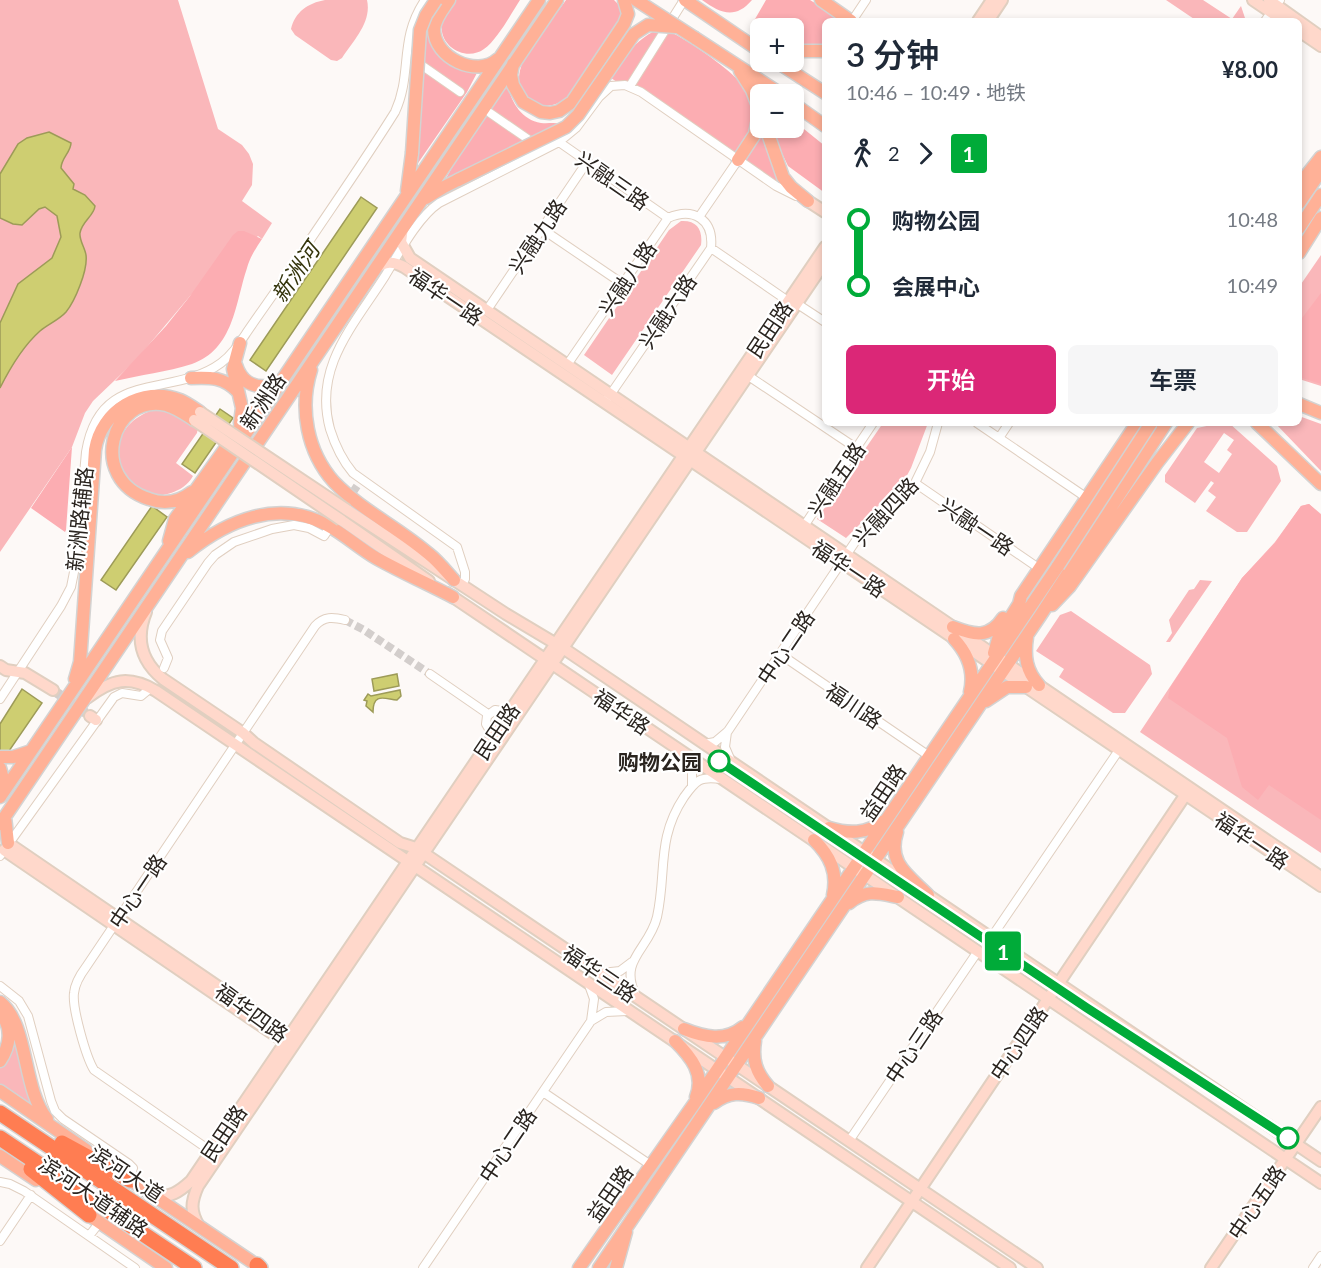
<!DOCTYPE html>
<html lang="zh">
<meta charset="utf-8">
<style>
:root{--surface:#fff;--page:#f6f6f7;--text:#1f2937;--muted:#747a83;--accent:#db2777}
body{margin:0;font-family:Lato,"Noto Sans SC",sans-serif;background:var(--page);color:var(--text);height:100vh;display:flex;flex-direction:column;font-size:22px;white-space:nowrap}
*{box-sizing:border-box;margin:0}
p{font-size:20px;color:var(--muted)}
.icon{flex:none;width:33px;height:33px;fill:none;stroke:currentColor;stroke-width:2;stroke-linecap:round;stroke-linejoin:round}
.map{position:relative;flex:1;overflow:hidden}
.sheet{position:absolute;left:822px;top:18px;width:480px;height:408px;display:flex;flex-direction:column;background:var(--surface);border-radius:9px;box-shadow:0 3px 9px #0003}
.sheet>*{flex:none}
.badge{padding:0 12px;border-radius:4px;font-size:21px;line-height:39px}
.fabs{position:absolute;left:750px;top:18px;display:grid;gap:12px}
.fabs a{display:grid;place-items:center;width:54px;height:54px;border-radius:9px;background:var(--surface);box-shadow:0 3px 9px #0003;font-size:30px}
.map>.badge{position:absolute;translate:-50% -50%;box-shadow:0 0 0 3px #fff}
.legs{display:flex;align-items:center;gap:9px;height:66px;padding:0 24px;font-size:20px}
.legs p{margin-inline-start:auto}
.summary{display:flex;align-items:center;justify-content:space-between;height:102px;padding:0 24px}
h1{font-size:33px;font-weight:600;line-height:45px}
.action{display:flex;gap:12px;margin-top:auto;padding:12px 24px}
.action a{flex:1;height:69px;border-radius:9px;background:var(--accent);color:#fff;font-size:24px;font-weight:600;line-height:69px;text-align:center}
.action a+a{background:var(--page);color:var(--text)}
ul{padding:0 24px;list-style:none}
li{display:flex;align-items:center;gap:21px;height:66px;font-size:22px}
li i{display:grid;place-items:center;width:9px;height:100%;margin:0 8px;background:currentColor}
li i::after{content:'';width:15px;height:15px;margin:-8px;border:4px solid;border-radius:50%;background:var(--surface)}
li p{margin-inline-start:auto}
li:first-child i{background:linear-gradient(#0000 50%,currentColor 0)}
li:last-child i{background:linear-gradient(currentColor 50%,#0000 0)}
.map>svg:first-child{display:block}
</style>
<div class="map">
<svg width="1321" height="1268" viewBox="0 0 1321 1268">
<rect width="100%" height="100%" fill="#fdf9f7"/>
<path fill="#fab7ba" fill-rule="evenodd" d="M0 0H178L218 129 242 145 249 154 253 164 252 185 242 201 272 223 262 239 258 236 190 296 136 360 93 401 85 413 72 447 0 552Z
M325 0H367C372 22 354 40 342 58L337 61 331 60 295 35 291 29C295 12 308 3 325 0Z
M1166 0H1203L1232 19 1241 6 1246 21H1197Z
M681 221C697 220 703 230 701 245L612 375 584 355 669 230Z
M1321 255V386L1299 379V287Z
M153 410 171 411 198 428 197 433 176 463 193 476C188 485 180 490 171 493 120 510 91 431 153 410Z
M1299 416 1321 424V471L1275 423H1299Z
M883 423H928L911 468 905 479 846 538 817 519Z
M1221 423H1229L1277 466 1281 481 1247 532H1237L1206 511 1216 497 1208 491 1214 483 1211 481 1195 503 1165 482V475L1197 428ZM1224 433 1234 440 1227 450 1232 454 1219 473 1204 462Z
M1309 504 1321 514V853L1140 732 1242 578 1275 542 1301 506Z
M1200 580 1212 581 1170 642H1166L1172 633 1169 620 1189 590 1194 589Z
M1071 611 1150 665 1152 674 1125 713H1113L1059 677 1064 669 1036 651 1060 615Z
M12 1033 24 1072 31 1109 0 1088V1066Z"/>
<path fill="#fcadb2" d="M455 0H520C511 14 497 40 484 49 465 63 435 44 443 20 445 13 451 6 455 0Z
M566 0H614L620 6 622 18 572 94C547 119 510 101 521 67 526 51 555 16 566 0Z
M702 0H752C735 20 720 13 702 0Z
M766 0H810L844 21H825V47L794 46V28H760V40L753 34 751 26Z
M657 30C661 30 666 30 670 32 687 39 726 67 738 80 745 88 756 106 755 118 753 131 743 144 736 155L639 89 617 82 611 78C625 58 634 40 657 30Z
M424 32 429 34C443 64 444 68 478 71L467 92 416 166Z
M506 87H508C512 103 522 120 541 123 548 124 554 122 560 124L444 182 455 162Z
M794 121 825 146V193L788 166 770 128H794Z
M760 125 784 186 743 159Z
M238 231H244L262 239C256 248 250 257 247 268 235 304 234 349 192 364 167 372 140 375 115 381L166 326 190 296 233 235Z
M1321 293V384L1299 377V322Z
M72 447 66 530 65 532 31 508Z
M1309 504 1321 515V820L1269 785 1258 800 1242 787 1227 738 1168 698 1170 688 1242 578 1275 543 1301 506Z"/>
<path fill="#cece71" stroke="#9d9b58" stroke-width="1.5" d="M49 132 71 143C71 152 61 158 61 168L74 184 73 189 85 195 95 206C94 216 82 221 80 233 79 240 85 248 86 255 88 270 75 301 66 312 59 320 48 324 40 331 23 346 10 368 0 388V323L18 284 52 258 61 237 57 216 45 207 39 209 22 225 13 224 0 218V174L18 144 27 138Z
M361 197 377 208 266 371 250 360Z
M220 409 233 418 195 473 182 464Z
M152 506 167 517 116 590 101 580Z
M397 674 399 686 374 691 372 679Z
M22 689 42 703 0 764V724Z
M400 690 401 696 397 700C385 699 373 692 373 712L366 706 367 701 364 700 368 694 371 696Z"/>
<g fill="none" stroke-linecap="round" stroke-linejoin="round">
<path stroke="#d3cecc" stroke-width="8" stroke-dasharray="8 4" stroke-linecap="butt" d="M340 512 357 486
M345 620 364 630 430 674"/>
<path stroke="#d3cecc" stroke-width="10" stroke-dasharray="10 5" stroke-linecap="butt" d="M53 690 90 716"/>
<g stroke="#e0cfc0" stroke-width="10">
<path id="street" d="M852 21 866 0
M1265 21 1280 0
M417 62 460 92
M630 86 684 0
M490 113 535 144
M559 142 668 218
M699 217 738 160
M542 229 623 284
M711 248 788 301 796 303 825 322
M487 310 587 162
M567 365 668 218C693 207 714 219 711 248L608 398
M744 373 856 448
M977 423 1087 498
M999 438 1009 423
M915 483 1040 569
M802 529 873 423
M462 585 465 579V572L457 547 353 473C342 460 335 445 330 429 313 367 354 325 385 276 399 253 418 217 439 203L559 142 576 128 599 97 611 86 625 85 641 92 776 186 796 196
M780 654 929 756
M164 668 168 658 160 640 162 631 208 563 215 555 234 542 272 529 294 525 309 528 324 536 328 530
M430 674 488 714
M0 699 61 606 71 587 76 562 86 452C100 367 172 399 221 363 232 355 239 344 247 332 260 313 273 295 286 276 322 221 360 168 395 112 413 73 398 40 425 0
M727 732 725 747 731 761
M493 736 486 724 487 716 495 710 509 712
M704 744 715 742 728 731 861 533 905 494 915 483 930 452 938 423
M686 756 692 767V786
M0 856 114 697 122 693 141 696 147 691
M991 938 1119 750
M602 973 620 971 632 962
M589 985 594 999 591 1021
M0 986 19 1001 28 1016 51 1101 55 1111 63 1119 129 1164 133 1168 131 1175
M636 996C618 959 649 950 657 917 667 872 656 839 684 797 696 780 700 776 721 779
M543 1092 652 1166
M849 1141 978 951
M215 1154 94 1070C86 1057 72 1008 74 993 75 983 80 975 86 967L315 626C324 616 333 617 345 620
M0 1182 10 1184 24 1191 135 1268
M89 1236 96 1227
M0 1241 31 1195
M423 1268 591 1021 606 1012 627 1011
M1313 1268 1321 1256"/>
</g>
<g stroke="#e0cfc0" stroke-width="14">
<path id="secondary" d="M1253 0 1284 21
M1269 0 1321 37
M978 21 992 0
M988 21 1002 0
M1299 31 1321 46
M808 201 825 212
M403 227 401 242 410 258 1321 877
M375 269C385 261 393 261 404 267L1321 886
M347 510 506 614 563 648 1321 1161
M341 520 429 581
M447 593 1321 1183
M146 612C135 639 141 661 163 679L243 733 254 743 400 843 416 848 1037 1268
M0 666 6 670 25 673 53 690
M87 698C112 679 129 675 156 691L1010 1268
M90 716 96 720
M8 843 289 1035 293 1041
M4 850 285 1042 291 1043
M154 1196C170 1198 179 1192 191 1181L825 247
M199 1226C190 1211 191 1202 198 1186L825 262
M867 1268 1188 791
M1211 1268 1321 1107"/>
</g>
<g stroke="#d4d3d2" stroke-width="15">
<path id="primary" d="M449 0C443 9 435 18 434 29 434 58 477 78 498 59
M685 0 760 51
M821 0 851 21
M695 38 781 94
M794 51H825
M777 62 825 93
M513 64 511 75 513 85 523 102 541 112 550 113 559 111 572 102 624 24 628 14 624 0
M740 71 752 90 760 111
M794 104 825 126
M766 128 783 177 791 187 808 201
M738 160 755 134 760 109
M1299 185 1321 157
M407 191 412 153
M426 198 444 187 458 180
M1299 203 1321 171
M1299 228 1321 195
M1299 253 1321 218
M240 343 233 369 242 408 240 423
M236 365C241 381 252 388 269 386
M311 370C299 408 307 452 334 482 361 510 399 528 429 554 438 561 446 571 454 580
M191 378C210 377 224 377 238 392
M1299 404 1321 413
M1257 423 1321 484
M192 492C179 502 165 505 149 499 87 479 111 393 166 405 177 408 185 414 194 420
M169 541 175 519 272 383
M188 552C228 520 278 499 327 525 344 534 359 548 376 558 401 572 428 584 453 597
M1052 605 1070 586 1157 463 1188 423
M953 627C974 635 989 639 1003 618
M1027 637C1024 656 1026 671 1039 685
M954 639C968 654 975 671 970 692
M994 653 999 636 1019 604 1021 596 1137 423
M75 679 80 662 95 450C101 411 142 385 180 400 187 403 194 408 200 412
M986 701 1007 687H1026
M0 757H13L31 751
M0 768 3 779V792
M0 797 539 0
M5 817 8 843
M0 824 557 0
M829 828C849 834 866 834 884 821
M897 832C887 863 908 875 928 895
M814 840C830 856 838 872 833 895
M849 903C867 889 877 893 898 897
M0 1002C29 1025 22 1088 47 1119
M0 1013C13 1027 10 1046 0 1061
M684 1029C704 1037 725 1042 743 1027
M675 1041C691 1057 705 1074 696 1097
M755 1041C752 1060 756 1072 768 1086
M0 1091 86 1150
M714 1103C729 1092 741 1092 759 1098
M0 1156 36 1180
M123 1175 261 1268
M83 1211 166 1268
M579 1268 694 1104 1058 566
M599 1268 1040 616 1166 423
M616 1268 626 1232"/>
</g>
<g stroke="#d4d3d2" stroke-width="18">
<path id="highway" d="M0 1113 231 1268
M0 1138 194 1268
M62 1143 130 1180
M31 1169 89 1215
M257 1265 260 1268"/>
</g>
<use href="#street" stroke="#fff" stroke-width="8"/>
<use href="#secondary" stroke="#ffd8cb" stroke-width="10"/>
<use href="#primary" stroke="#ffb197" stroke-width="12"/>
<use href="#highway" stroke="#ff7d52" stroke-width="15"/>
<g stroke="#e0cfc0" stroke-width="14" stroke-linecap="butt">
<path id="secondary-bridge" d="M200 412 347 510
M194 420 341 520"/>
</g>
<g stroke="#d4d3d2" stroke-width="15" stroke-linecap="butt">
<path id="primary-bridge" d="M636 0 695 38
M412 153 420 30 426 15 436 0
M458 180 566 127 578 115 634 34 648 25 676 27
M1058 566 1151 423"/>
</g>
<use href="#secondary-bridge" stroke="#ffd8cb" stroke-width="10"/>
<use href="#primary-bridge" stroke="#ffb197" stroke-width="12"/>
</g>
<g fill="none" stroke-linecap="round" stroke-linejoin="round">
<g stroke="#fff" stroke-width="14">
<path id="line-1" d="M719 761 1087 1008 1288 1138"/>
</g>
<use href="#line-1" stroke="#00ab39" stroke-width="9"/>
</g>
<g fill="#fff" stroke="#00ab39" stroke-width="3">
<circle cx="719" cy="761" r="10"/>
<circle cx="1288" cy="1138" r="10"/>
</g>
<g text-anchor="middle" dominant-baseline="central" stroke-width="4.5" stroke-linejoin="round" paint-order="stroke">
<g font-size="21" fill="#2a241f" stroke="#fff">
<text transform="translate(613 180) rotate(35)">兴融三路</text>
<text transform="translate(537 236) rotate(-56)">兴融九路</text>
<text transform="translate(627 278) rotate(-56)">兴融八路</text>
<text transform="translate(446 296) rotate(34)">福华一路</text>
<text transform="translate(667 311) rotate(-56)">兴融六路</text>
<text transform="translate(769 329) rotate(-56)">民田路</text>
<text transform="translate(262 401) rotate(-56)">新洲路</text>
<text transform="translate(836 479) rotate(-56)">兴融五路</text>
<text transform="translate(885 511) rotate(-47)">兴融四路</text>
<text transform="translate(79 519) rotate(-84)">新洲路辅路</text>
<text transform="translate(977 526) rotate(34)">兴融一路</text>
<text transform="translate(849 568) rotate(34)">福华一路</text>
<text transform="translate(785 647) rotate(-56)">中心二路</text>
<text transform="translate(854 705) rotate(34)">福川路</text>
<text transform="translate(622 711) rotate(34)">福华路</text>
<text transform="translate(496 731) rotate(-56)">民田路</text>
<text transform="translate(882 792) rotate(-56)">益田路</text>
<text transform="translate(1252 840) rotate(34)">福华一路</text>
<text transform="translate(137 891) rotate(-56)">中心一路</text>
<text transform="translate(600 973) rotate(34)">福华三路</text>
<text transform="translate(252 1012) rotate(36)">福华四路</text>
<text transform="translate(1018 1043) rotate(-56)">中心四路</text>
<text transform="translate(913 1046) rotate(-56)">中心三路</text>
<text transform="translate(223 1133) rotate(-56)">民田路</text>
<text transform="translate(507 1145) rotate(-56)">中心二路</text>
<text transform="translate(127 1173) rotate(34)">滨河大道</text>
<text transform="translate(609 1193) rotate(-55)">益田路</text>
<text transform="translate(94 1196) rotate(34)">滨河大道辅路</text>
<text transform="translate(1256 1202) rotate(-56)">中心五路</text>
</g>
<g font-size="21" font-weight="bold" fill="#2a241f" stroke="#fff" text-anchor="end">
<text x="702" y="761">购物公园</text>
</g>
<g font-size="22" font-style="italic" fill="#34340b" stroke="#fff">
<text transform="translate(295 272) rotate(-56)">新洲河</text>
</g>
</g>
</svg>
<div class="fabs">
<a>+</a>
<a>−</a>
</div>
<b class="badge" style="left:1003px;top:951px;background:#00ab39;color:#fff">1</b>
<section class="sheet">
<div class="summary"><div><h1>3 分钟</h1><p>10:46 – 10:49 · 地铁</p></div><b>¥8.00</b></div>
<div class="legs"><svg class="icon" aria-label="walk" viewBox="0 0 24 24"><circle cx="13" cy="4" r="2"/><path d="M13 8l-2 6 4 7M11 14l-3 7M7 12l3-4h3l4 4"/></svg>2<svg class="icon" aria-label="forward" viewBox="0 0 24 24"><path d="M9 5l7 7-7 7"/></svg><b class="badge" style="background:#00ab39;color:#fff">1</b></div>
<ul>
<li><i style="color:#00ab39"></i><b>购物公园</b><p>10:48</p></li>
<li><i style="color:#00ab39"></i><b>会展中心</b><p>10:49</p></li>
</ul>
<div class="action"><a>开始</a><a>车票</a></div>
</section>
</div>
